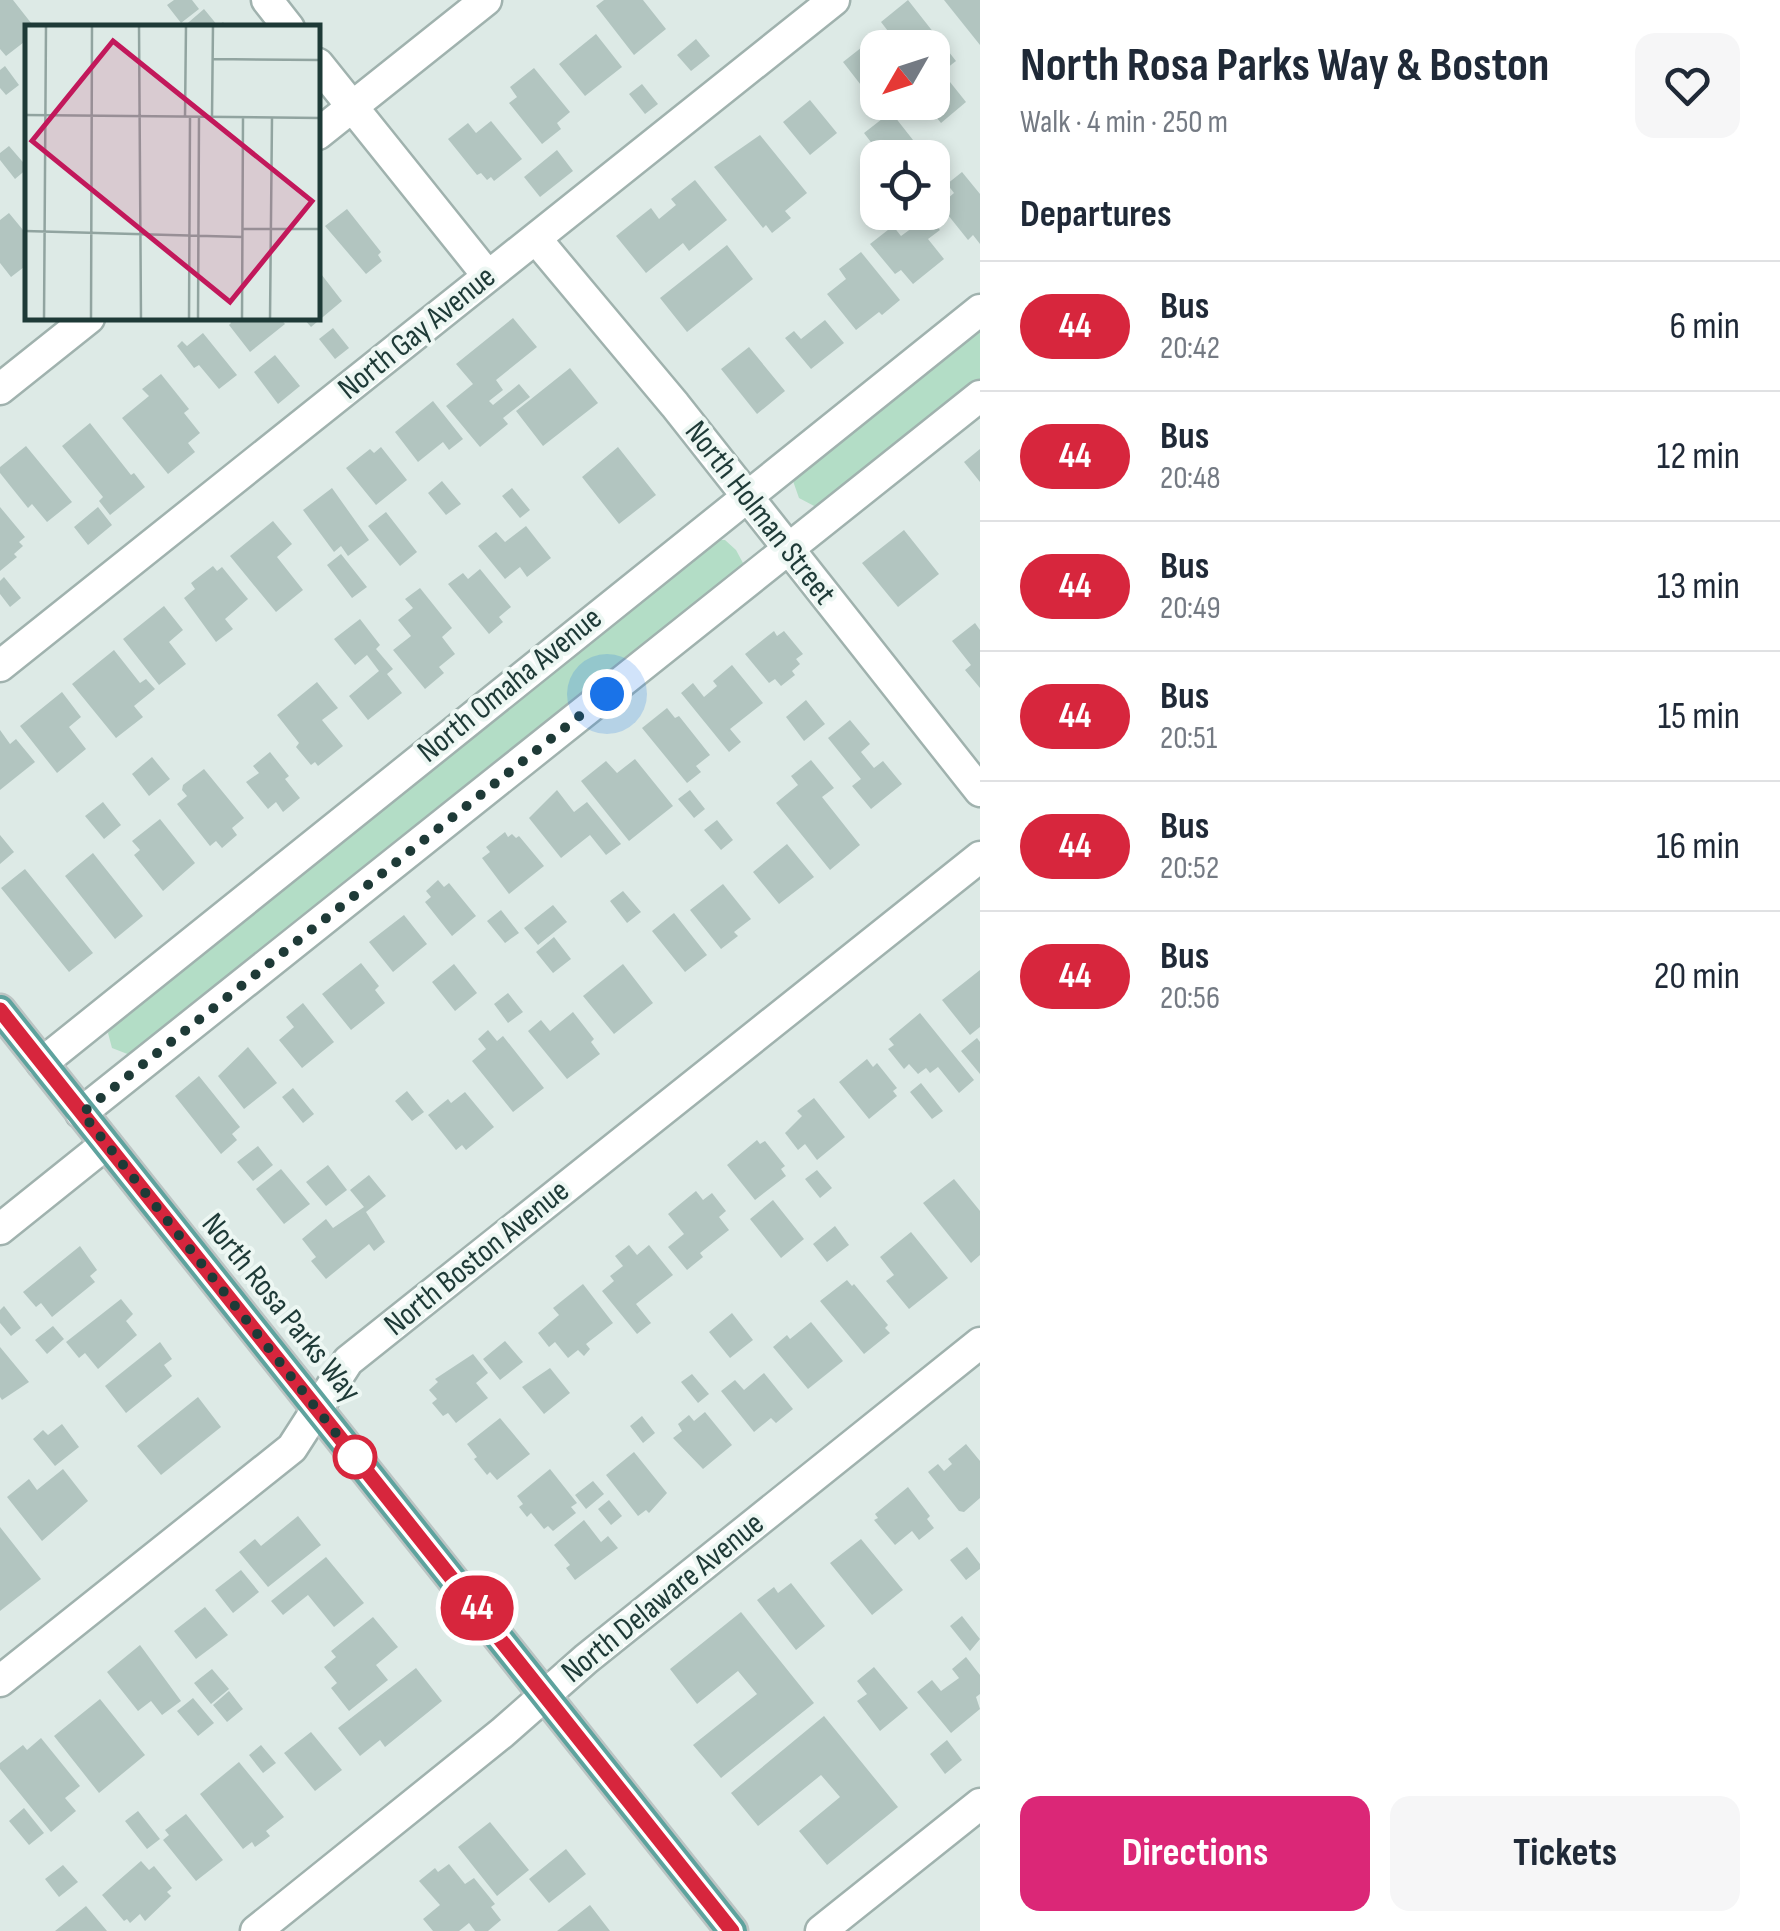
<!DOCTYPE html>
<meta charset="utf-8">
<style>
:root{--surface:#fff;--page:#f6f6f7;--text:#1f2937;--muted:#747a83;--line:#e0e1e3;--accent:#db2777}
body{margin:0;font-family:"Sofia Sans Condensed",sans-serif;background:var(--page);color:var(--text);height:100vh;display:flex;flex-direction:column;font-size:38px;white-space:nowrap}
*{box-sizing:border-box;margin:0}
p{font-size:32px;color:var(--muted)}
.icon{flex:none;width:55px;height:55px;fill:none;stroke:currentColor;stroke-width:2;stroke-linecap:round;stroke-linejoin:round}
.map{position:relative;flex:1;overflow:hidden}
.panel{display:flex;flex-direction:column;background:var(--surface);width:800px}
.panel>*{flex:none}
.badge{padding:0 20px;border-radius:32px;font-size:35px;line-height:65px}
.needle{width:65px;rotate:231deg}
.fabs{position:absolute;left:860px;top:30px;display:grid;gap:20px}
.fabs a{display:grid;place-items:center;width:90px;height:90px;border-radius:20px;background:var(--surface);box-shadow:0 5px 15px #0003;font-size:50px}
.you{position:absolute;width:50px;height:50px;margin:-25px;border:8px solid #fff;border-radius:50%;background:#1a73e8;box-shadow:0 0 0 15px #1a73e833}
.map>.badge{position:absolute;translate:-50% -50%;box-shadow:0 0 0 5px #fff}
h2{padding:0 40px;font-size:38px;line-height:90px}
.round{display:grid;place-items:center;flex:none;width:105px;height:105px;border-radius:20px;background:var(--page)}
.summary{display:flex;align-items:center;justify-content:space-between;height:170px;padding:0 40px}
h1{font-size:48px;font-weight:700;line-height:75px}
.button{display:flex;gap:20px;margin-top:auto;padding:20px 40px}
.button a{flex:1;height:115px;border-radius:20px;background:var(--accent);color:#fff;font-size:40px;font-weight:700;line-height:115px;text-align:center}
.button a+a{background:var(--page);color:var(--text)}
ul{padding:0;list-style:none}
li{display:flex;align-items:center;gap:30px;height:130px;padding:0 40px;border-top:2px solid var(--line)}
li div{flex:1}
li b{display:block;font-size:38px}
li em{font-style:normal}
li .badge{min-width:110px;font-weight:700;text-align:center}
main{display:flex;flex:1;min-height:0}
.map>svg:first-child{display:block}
</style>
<main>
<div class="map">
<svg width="980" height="1931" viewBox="0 0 980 1931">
<rect width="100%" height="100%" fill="#ddeae6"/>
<path fill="#b3ddc6" d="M980 327V383L832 500 816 507 799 498 793 481 806 466Z
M709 540H725L736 550 743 563 736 577 130 1055 112 1048 108 1033 112 1023Z"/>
<path fill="#b2c5c0" d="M0 0H13L35 28H28V39L6 56 0 49Z
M174 0H192L199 9 181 23 167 5Z
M604 0H643L666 29 634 55 596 6Z
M908 0 956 61 942 72 966 102 941 123 924 102H932V48H901L881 22Z
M944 0H980V45Z
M204 9 218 26 223 22 228 28H182Z
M596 34 622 67 585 96 559 64Z
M696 39 710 56 691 71 677 55Z
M871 40 878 48V93L871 98 843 62Z
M5 66 19 85 6 95 0 88V70Z
M534 68 570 112 557 123 561 129 542 144 509 103 517 97 510 87Z
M642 84 658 104 645 114 629 94Z
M810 100 837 133 810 155 783 122Z
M891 112 913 140 892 158H883L864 133Z
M491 121 522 159 494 181 491 177 487 180 481 173 477 175 448 139 468 123 476 133Z
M760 135 807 193 785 211 791 218 772 233 766 225 763 228 714 167Z
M9 146 28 168 15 179 0 160V153Z
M557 150 573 171 540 197 524 177Z
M962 172 980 194V244L973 235 968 240 940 205 954 193 947 184Z
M695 180 727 220 689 251 683 243 646 273 616 236 651 208 659 219 676 205 671 199Z
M347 209 381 252 378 255 382 261 366 274 325 226Z
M923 212 940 230 928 239 944 259 913 284 901 270 895 274 870 244 893 226 901 236 916 225 913 220Z
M9 213 28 236V264L11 277 0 263V220Z
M727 245 753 279 687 332 660 298Z
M861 252 900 300 882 315 879 312 856 330 827 294 846 279 839 269Z
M318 270 342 301 311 327 303 318H318Z
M227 318H280L285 324 250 352 229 325 231 323Z
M513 318 537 347 496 380 503 390 489 401 493 405 519 384 530 397 503 418 508 424 480 447 446 406 473 384 456 364Z
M825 320 844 343 811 369 785 338 794 331 801 339Z
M333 328 349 348 335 359 319 339Z
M203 333 237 375 219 389 199 365 194 368 177 346 182 341 187 346Z
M749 347 785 391 757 414 721 369Z
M275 355 300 386 278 404 254 372Z
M570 368 598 403 543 446 516 411Z
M161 374 189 409 184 413 200 433 188 443 195 452 168 474 122 418 149 396 142 389Z
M433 401 463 439 449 450 443 442 418 462 395 432Z
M90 423 131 475 134 473 145 487 110 515 99 501 103 497 62 446Z
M26 446 72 502 47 522 32 504 28 508 0 473V467Z
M381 447 407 480 376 505 346 468 370 449 374 453Z
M618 447 656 495 619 524 582 477Z
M980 449V482L964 462Z
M442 481 461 504 446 515 428 493Z
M332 488 369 540 348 556 341 546 334 552 303 510Z
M512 488 530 510 520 518 502 496Z
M0 507 25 537 19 542 23 546 14 554 17 557 0 571Z
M98 507 112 525 88 545 74 527Z
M386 512 417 552 400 566 368 526Z
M273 521 292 544 277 557 303 590 276 612 230 556Z
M526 526 551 558 527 577 520 567 505 579 478 546 496 532 505 542Z
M904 530 939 574 898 607 862 563Z
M341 554 367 587 352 598 327 565Z
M213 566 217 571 222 567 248 599 225 619 233 629 216 642 184 598 195 589 191 583Z
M480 569 511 607 499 617 503 622 489 634 448 584 463 573 468 579Z
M4 577 21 598 10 607 0 594V581Z
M420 588 452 628 442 637 455 654 439 667 444 673 425 689 393 650 411 636 398 620 413 608 405 599Z
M164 606 183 630 169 642 186 664 159 685 123 639Z
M360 619 380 645 376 649 393 669 387 674 402 693 368 720 349 696 379 671 367 655 355 665 334 639Z
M975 623 980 630V688L965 670 971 665 952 641Z
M774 631 777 636 784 631 803 654 796 659 800 664 792 671 795 675 781 686 775 679 769 683 745 654Z
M114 650 140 683 146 679 155 689 134 706 143 717 116 738 72 684Z
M732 665 763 703 730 729 741 742 729 752 681 693 693 683 704 697 717 686 713 681Z
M317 682 338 708 322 720 343 746 318 766 315 762 311 765 296 747 299 743 277 715Z
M62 692 81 717 69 727 86 749 57 773 20 726Z
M806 700 825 724 804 741 786 717Z
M667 708 675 718 679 716 710 755 696 766 701 772 687 783 642 728Z
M850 720 870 744 861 752 874 768 883 761 902 784 871 809 852 786 861 779 828 738Z
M0 730 10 744 16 739 35 762 0 790Z
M270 752 289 776 285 779 300 798 283 812 276 802 268 809 246 782 259 773 253 766Z
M152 757 170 779 149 796 132 774Z
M635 759 673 806 629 841 581 781 606 761 617 773Z
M811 760 834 788 822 797 860 845 830 870 776 803 798 785 791 776Z
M204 769 244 818 232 828 237 835 222 848 216 841 210 846 177 804 187 796 182 790 183 785Z
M557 790 574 812 587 802 621 844 606 855 590 835 561 858 529 818Z
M690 790 705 809 694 818 678 799Z
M103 802 121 825 104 839 85 816Z
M160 819 195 863 163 891 134 855 140 850 132 841Z
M717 820 733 840 721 850 704 830Z
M505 832 508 837 512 834 516 838 519 836 544 866 509 894 482 858 490 852 486 847Z
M0 835 14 852 0 864Z
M787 844 814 877 779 904 753 872Z
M93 853 143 916 115 939 65 876Z
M25 869 93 953 69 972 1 888Z
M438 880 444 887 449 883 476 916 452 936 425 902 431 897 426 891Z
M723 884 751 919 734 932 738 936 721 949 690 910Z
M623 891 641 912 627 923 610 901Z
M553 905 567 922 538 945 524 928Z
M501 910 519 933 505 943 487 921Z
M674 913 707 955 685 972 652 931Z
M404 915 427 944 393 972 369 942Z
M554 937 571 959 553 973 536 952Z
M361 963 379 986 375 990 385 1003 351 1030 322 994Z
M454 964 477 993 455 1011 432 982Z
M623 964 653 1003 614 1034 583 996Z
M980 970V1027L970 1035 942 1000Z
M508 993 523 1012 508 1023 494 1004Z
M303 1003 334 1042 302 1068 279 1040 294 1027 286 1017Z
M573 1012 594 1039 591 1042 600 1054 567 1079 528 1031 541 1020 550 1031Z
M920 1013 974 1080 959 1093 938 1067 930 1073 926 1068 918 1074 909 1064 904 1069 888 1049 894 1045 889 1039Z
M488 1030 497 1041 503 1036 544 1088 513 1112 472 1061 486 1049 478 1039Z
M977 1038 980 1042V1074L961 1051Z
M248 1047 277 1083 244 1109 218 1076Z
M867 1059 873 1067 877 1063 897 1088 893 1091 897 1096 869 1119 839 1082Z
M199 1076 240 1127 232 1134 237 1140 221 1154 175 1096Z
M921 1083 943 1111 932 1119 910 1092Z
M293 1088 314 1114 303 1123 282 1097Z
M407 1091 424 1112 412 1121 395 1101Z
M465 1092 494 1127 466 1150 462 1145 456 1150 428 1115 448 1099 451 1103Z
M814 1098 845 1137 817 1160 805 1144 798 1150 785 1133 802 1116 797 1111Z
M757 1140 760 1144 765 1141 785 1166 781 1169 786 1176 755 1200 727 1165Z
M258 1146 273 1165 253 1181 237 1162Z
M328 1165 347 1190 326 1206 306 1182Z
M281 1169 310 1204 284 1224 256 1189Z
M817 1170 832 1188 820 1198 805 1179Z
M369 1175 386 1196 366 1212 385 1242 374 1251 369 1244 326 1279 311 1261 316 1257 302 1239 326 1219 333 1228 364 1207 350 1190Z
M954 1179 980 1211V1255L971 1263 923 1203Z
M696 1191 703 1200 712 1193 726 1211 719 1217 729 1230 700 1253 703 1257 687 1270 668 1247 684 1234 668 1214Z
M773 1200 804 1239 781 1258 750 1219Z
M835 1226 849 1245 827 1262 813 1244Z
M911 1232 948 1278 909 1309 886 1281 894 1275 880 1257Z
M629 1245 637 1255 649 1245 673 1275 636 1304 651 1323 637 1334 602 1291 614 1281 610 1276 623 1266 615 1256Z
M80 1246 97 1270 90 1276 95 1282 52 1317 41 1303 36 1307 23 1292Z
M847 1280 852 1286 854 1284 888 1325 885 1328 890 1333 864 1354 820 1301Z
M583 1284 613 1323 586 1344 590 1349 584 1356 578 1350 568 1358 555 1342 549 1347 538 1333 559 1315 553 1308Z
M121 1299 133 1314 126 1321 137 1335 98 1369 85 1353 79 1358 66 1342Z
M4 1306 21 1328 11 1336 0 1323V1310Z
M732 1313 753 1340 730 1358 709 1332Z
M811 1322 843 1361 808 1389 773 1347 787 1335 790 1339Z
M53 1326 64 1339 47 1354 35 1340Z
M505 1341 523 1362 500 1380 483 1359Z
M160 1342 172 1359 164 1365 172 1376 126 1413 105 1386Z
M0 1347 29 1382 2 1400 0 1397Z
M473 1354 488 1373 476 1383 488 1398 456 1423 448 1413 443 1416 432 1403 437 1399 429 1390 438 1382 435 1379Z
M550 1368 570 1393 544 1414 522 1387Z
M764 1373 793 1409 776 1423 771 1418 754 1432 721 1391 735 1380 744 1390Z
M692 1374 709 1394 698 1403 681 1382Z
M198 1397 221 1427 161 1475 137 1446Z
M705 1412 732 1445 703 1469 673 1438 682 1431 678 1424 689 1415 694 1421Z
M642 1416 655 1433 643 1443 630 1426Z
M500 1418 530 1454 497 1480 490 1472 487 1475 474 1459 477 1457 467 1444Z
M62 1424 79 1447 55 1466 33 1439 43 1430 48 1435Z
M966 1444 980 1461V1498L964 1512 959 1511 928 1472 938 1464 944 1471 952 1464 948 1459Z
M634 1452 667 1493 649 1513 646 1510 638 1516 606 1475Z
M63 1469 88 1501 42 1541 7 1497 29 1479 37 1490Z
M550 1469 577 1503 571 1507 576 1513 553 1531 548 1526 544 1529 531 1513 527 1517 519 1507 523 1504 517 1496Z
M593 1481 604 1494 586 1509 575 1495Z
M908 1487 930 1516 927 1519 934 1528 919 1540 912 1531 895 1545 874 1520 878 1518 875 1514Z
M609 1500 622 1516 611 1525 598 1509Z
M298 1516 321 1545 268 1587 239 1552 255 1539 261 1546Z
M584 1520 601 1542 608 1536 618 1548 575 1580 566 1568 570 1565 554 1545Z
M0 1527 41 1579 0 1611Z
M861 1539 903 1590 872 1615 830 1563Z
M967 1547 980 1564V1569L966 1580 950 1560Z
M326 1557 364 1603 334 1627 308 1595 283 1615 271 1601Z
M241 1570 259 1592 233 1613 215 1590Z
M791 1583 825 1626 796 1650 757 1600 774 1587 778 1593Z
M205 1607 228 1635 196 1659 174 1631Z
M741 1612 814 1703 721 1778 693 1745 757 1694 738 1671 697 1704 670 1669Z
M962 1616 980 1639 970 1651 950 1626Z
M373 1617 398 1647 376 1665 388 1680 349 1711 331 1688 337 1683 324 1667 336 1657 331 1651Z
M140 1645 181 1701 162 1715 151 1701 138 1711 107 1672Z
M966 1657 980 1675V1694L976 1697 980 1709 951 1733 917 1692 932 1680 941 1691 959 1678 952 1669Z
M874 1667 908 1708 880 1731 857 1701 867 1694 857 1681Z
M416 1668 442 1701 385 1747 380 1740 360 1756 338 1728Z
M212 1669 229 1689 211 1704 194 1683Z
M229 1691 243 1709 227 1722 213 1705Z
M193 1698 214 1723 198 1736 177 1711Z
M100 1699 145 1755 99 1793 54 1736Z
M824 1716 898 1807 827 1865 799 1831 840 1797 821 1775 758 1826 731 1793Z
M311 1732 342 1770 315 1791 284 1753Z
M41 1738 80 1786 65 1798 76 1811 51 1832 0 1769V1763L23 1745 27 1750Z
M947 1740 962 1760 945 1774 930 1754Z
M261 1745 276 1763 263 1773 249 1755Z
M239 1762 284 1817 266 1831 270 1836 255 1847 252 1842 243 1849 200 1794Z
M24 1808 44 1833 29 1845 9 1821Z
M138 1811 160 1839 147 1849 125 1821Z
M186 1814 223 1860 196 1881 163 1840 169 1835 165 1830Z
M490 1822 529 1870 497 1896 458 1847Z
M566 1849 586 1874 549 1903 529 1879Z
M141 1861 149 1870 154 1866 172 1888 167 1892 171 1896 145 1921 140 1914 130 1923 127 1919 124 1921 102 1895Z
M449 1864 465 1884 474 1878 495 1904 491 1907 501 1920 488 1931H475L469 1923 459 1931H433L423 1919 440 1905 419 1881 435 1868 438 1872Z
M63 1865 78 1882 59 1897 45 1879Z
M590 1905 610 1931H557Z
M86 1906 107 1931H55Z"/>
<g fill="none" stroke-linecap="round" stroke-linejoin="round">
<g stroke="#a0b2ae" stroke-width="35">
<path id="minor" d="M267 0 289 28
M318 64 488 276
M318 134 486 0
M536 239 675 405 980 791
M0 389 89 318
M0 666 834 0
M42 1063 980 310
M81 1113 980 396
M0 1229 106 1144
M0 1681 292 1448 348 1361 980 857
M256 1931 502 1733 586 1659 980 1343
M821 1931 980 1804"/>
</g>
<g stroke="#bcc4c3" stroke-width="35">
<path id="major" d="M0 1010 732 1931"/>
</g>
<use href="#minor" stroke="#fff" stroke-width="30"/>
<use href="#major" stroke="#5ea39e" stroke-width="30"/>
</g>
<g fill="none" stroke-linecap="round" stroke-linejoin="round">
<g stroke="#fff" stroke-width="22">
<path id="line" d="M0 1010 732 1931"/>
</g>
<use href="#line" stroke="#d7263d" stroke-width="15"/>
<path stroke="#1e3a37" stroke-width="10" stroke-dasharray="0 18" d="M355 1457 362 1466 82 1113 607 694"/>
</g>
<circle fill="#fff" stroke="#d7263d" stroke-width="5" cx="355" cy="1457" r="20"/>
<g text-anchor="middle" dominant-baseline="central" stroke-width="8" stroke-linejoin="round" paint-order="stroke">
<g font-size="32" fill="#1e3a37" stroke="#edf7f3">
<text transform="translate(417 333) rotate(-39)">North Gay Avenue</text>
<text transform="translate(760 513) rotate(52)">North Holman Street</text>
<text transform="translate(510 685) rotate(-39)">North Omaha Avenue</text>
<text transform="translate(477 1258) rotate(-39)">North Boston Avenue</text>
<text transform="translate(281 1308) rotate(51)">North Rosa Parks Way</text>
<text transform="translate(663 1598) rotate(-39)">North Delaware Avenue</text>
</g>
</g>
<g transform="translate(25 25)">
<rect width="295" height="295" fill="#ddeae6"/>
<path fill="none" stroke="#91a4a0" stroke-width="2.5" d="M114 0 116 295M187 34 295 35M0 90 295 93M160 92 161 0M187 92 188 0M218 204H295M0 206 218 212M19 295 21 0M66 295 67 0M164 295 165 92M173 295 174 92M217 295 218 93M245 295 247 92"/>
<path fill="#c2185b" fill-opacity="0.15" stroke="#c2185b" stroke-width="5" d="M88 16 287 176 205 277 7 116Z"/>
<rect width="295" height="295" fill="none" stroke="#1e3a37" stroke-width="5"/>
</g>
</svg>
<div class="fabs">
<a><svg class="needle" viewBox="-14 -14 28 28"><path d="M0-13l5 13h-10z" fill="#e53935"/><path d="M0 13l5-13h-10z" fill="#747a83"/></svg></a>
<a><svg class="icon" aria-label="locate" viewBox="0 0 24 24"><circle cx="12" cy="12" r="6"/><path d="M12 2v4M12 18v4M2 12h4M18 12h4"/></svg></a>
</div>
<div class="you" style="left:607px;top:694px"></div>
<b class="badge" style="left:477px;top:1608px;background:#d7263d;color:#fff">44</b>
</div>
<section class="panel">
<div class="summary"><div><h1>North Rosa Parks Way &amp; Boston</h1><p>Walk · 4 min · 250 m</p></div><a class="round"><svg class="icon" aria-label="heart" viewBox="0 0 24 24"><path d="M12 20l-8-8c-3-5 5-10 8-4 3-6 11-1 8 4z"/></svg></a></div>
<h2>Departures</h2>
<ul>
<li><span class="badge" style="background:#d7263d;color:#fff">44</span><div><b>Bus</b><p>20:42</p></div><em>6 min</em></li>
<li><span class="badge" style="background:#d7263d;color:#fff">44</span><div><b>Bus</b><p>20:48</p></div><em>12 min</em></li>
<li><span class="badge" style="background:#d7263d;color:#fff">44</span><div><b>Bus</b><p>20:49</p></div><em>13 min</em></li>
<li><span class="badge" style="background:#d7263d;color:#fff">44</span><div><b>Bus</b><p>20:51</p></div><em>15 min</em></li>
<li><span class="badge" style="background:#d7263d;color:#fff">44</span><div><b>Bus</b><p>20:52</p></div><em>16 min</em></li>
<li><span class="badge" style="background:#d7263d;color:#fff">44</span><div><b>Bus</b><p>20:56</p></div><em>20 min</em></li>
</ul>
<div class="button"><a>Directions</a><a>Tickets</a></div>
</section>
</main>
